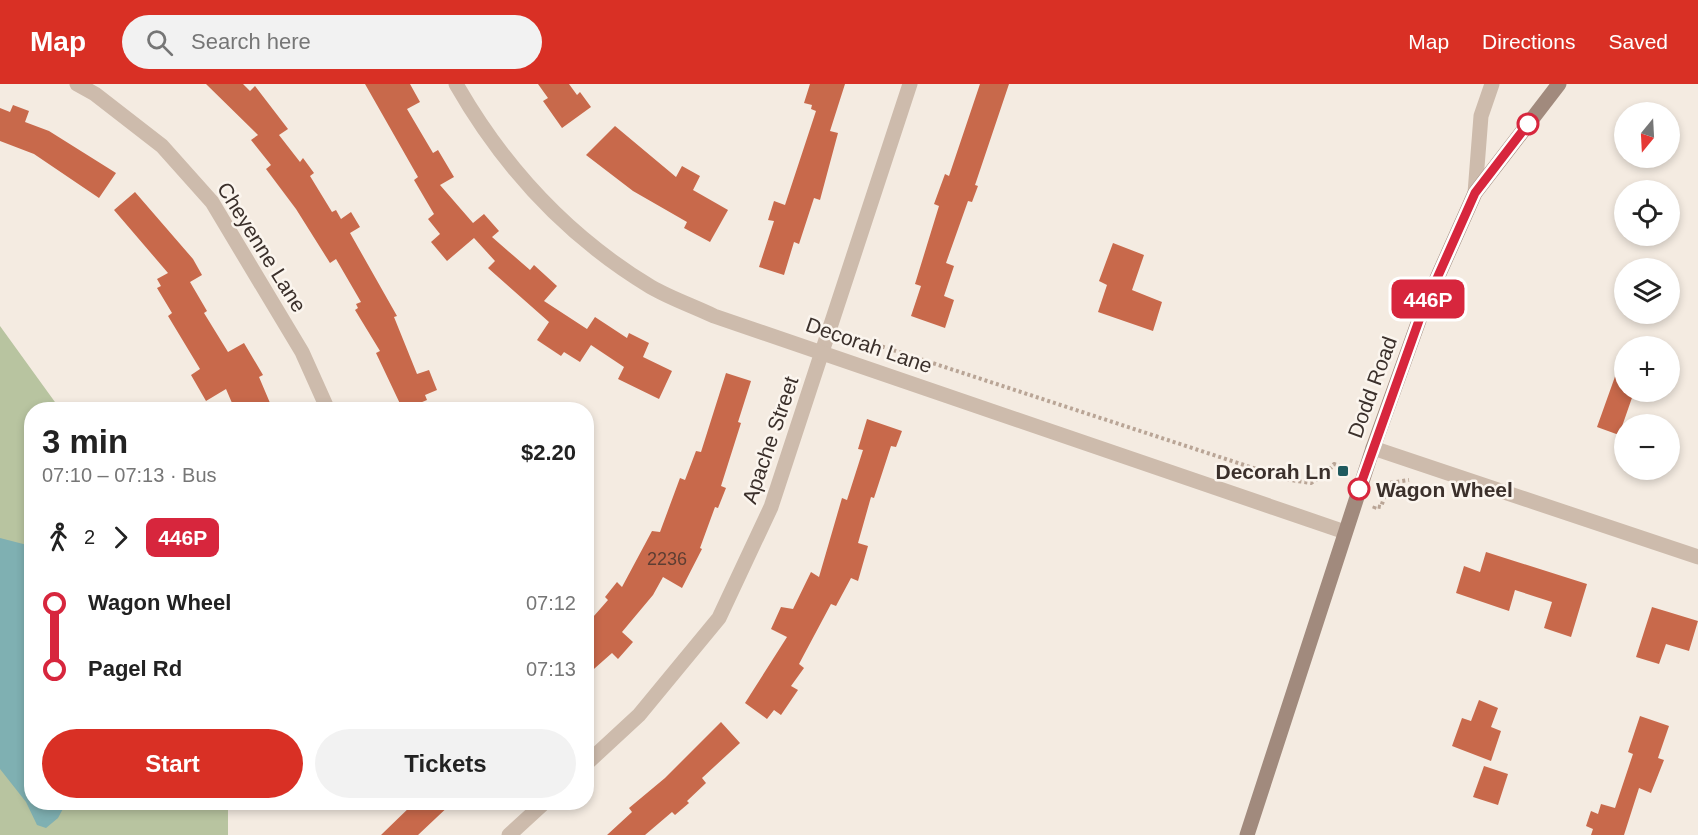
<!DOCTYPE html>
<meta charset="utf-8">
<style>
:root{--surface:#fff;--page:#f2f2f2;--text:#222;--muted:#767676;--accent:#d93025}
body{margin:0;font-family:Helvetica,sans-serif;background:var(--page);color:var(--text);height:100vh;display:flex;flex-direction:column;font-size:22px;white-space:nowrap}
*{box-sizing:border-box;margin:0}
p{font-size:20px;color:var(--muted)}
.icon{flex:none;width:33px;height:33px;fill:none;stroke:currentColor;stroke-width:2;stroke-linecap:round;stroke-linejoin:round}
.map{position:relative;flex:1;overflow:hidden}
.panel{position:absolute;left:24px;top:318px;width:570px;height:408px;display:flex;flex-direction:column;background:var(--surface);border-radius:24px;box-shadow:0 3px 9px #0003}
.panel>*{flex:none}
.badge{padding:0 12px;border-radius:9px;font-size:21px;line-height:39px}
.needle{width:39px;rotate:198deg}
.controls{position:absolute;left:1614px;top:18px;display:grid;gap:12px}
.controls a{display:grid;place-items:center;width:66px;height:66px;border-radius:50%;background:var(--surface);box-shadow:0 3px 9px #0003;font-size:30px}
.map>.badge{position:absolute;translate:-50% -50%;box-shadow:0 0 0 3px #fff}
.legs{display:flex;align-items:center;gap:9px;height:66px;padding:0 18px;font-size:20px}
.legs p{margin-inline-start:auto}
.head{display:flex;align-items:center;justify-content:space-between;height:102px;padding:0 18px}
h1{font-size:33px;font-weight:800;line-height:45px}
.button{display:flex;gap:12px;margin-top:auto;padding:12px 18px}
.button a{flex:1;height:69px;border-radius:36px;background:var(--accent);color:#fff;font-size:24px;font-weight:800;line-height:69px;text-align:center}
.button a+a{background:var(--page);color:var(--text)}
ul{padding:0 18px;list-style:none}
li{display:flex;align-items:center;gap:21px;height:66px;font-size:22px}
li i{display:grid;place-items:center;width:9px;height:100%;margin:0 8px;background:currentColor}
li i::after{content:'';width:15px;height:15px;margin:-8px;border:4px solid;border-radius:50%;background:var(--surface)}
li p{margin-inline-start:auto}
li:first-child i{background:linear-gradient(#0000 50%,currentColor 0)}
li:last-child i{background:linear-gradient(currentColor 50%,#0000 0)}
header{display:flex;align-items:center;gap:36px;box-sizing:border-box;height:84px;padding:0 30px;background:var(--accent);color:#fff}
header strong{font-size:28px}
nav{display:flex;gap:33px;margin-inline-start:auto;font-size:21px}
.search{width:420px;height:54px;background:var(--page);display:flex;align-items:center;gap:15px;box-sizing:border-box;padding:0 21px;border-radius:33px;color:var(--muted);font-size:22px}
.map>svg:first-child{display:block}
</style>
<header>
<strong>Map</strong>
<div class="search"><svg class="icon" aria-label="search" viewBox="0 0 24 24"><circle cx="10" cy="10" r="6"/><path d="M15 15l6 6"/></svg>Search here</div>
<nav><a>Map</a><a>Directions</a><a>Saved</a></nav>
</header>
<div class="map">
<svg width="1698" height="751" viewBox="0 0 1698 751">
<rect width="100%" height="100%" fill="#f4ebe1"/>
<path fill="#b8c4a0" d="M0 242 60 325 32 326V718L228 719V751H0Z"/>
<path fill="#7fb0b2" d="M0 454 31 462 32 718 66 719 58 734 46 744 37 741 26 718 0 685Z"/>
<path fill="#c8694b" d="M206 0H243L250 7 255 2 288 45 279 51 300 78 303 74 314 89 310 92 332 128 336 126 341 135 351 128 360 143 350 149 397 232 394 233 417 290 429 286 437 306 425 311 427 316 403 326 376 269 380 267 355 226 358 224 356 220 361 218 336 175 330 179 296 125 266 85 271 81 251 56 258 51Z
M365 0H410L420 18 407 25 433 69 438 66 454 93 440 101 473 139 484 130 499 147 492 153 530 186 534 181 557 202 544 217 587 245 595 233 627 254 629 249 649 259 643 273 672 287 659 315 618 295 624 283 591 261 580 278 564 268 561 272 537 256 549 238 488 184 495 177 474 154 447 177 431 158 440 150 428 135 434 130 414 96 418 93Z
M538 0H569L577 11 580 8 591 23 562 44 543 17 548 14Z
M810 0H845L830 47 838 49 820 116 814 114 799 160 794 158 784 191 759 183 774 137 768 136 774 117 785 121 816 27 811 25 812 21 804 19Z
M980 0H1009L975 101 978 102 972 118 968 117 946 179 954 182 944 212 954 216 945 244 911 232 921 202 915 200 939 122 934 120 945 90 949 92Z
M13 21 29 27 25 38 49 47 116 89 99 114 34 70 0 57V24L10 28Z
M615 42 676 93 682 82 700 92 693 106 728 126 710 158 684 144 687 138 633 107 586 71Z
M135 108 193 175 202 191 190 198 207 227 204 229 228 268 244 259 263 291 259 293 273 326H235L226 305 206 317 191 291 200 285 168 232 172 229 157 204 161 202 157 195 168 189 114 126Z
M1113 159 1144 171 1132 206 1162 218 1153 247 1098 228 1107 201 1099 197Z
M1622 273 1624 274V308H1634L1619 351 1597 343Z
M726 289 751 297 738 338 741 339 721 402 726 404 718 424 715 423 700 464 702 465 682 504 663 493 653 511 622 548 633 558 618 575 612 569 586 592V541L608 516 605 513 617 498 622 503 652 447 660 448 680 394 685 396 696 367 701 368Z
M867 335 902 347 896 363 891 362 874 414 871 413 858 459 868 462 858 497 851 494 836 522 831 520 799 580 804 584 791 602 798 606 781 631 774 626 767 635 745 619 787 553 771 545 781 523 793 525 811 488 819 493 842 414 847 416 863 366 858 365Z
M1486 468 1587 500 1571 553 1544 544 1552 518 1515 506 1509 527 1456 509 1464 482 1480 488Z
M1652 523 1698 537 1689 567 1666 560 1659 580 1636 573Z
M1479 616 1498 624 1491 643 1501 647 1491 677 1452 662 1462 634 1471 637Z
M1640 632 1669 642 1658 674 1664 676 1651 709 1639 704 1624 751H1591L1593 745 1586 742 1591 727 1598 730 1601 720 1615 724 1633 670 1628 668Z
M721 638 740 659 702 694 706 699 687 717 689 719 675 731 672 728 645 751H607L632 728 629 724 665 694Z
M1484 682 1508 690 1498 721 1473 713Z
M415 718H453L418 751H381Z"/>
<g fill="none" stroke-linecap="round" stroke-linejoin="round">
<path stroke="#b9a596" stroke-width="4" stroke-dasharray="3 3" stroke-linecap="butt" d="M859 255 1290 396 1311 399 1325 391 1334 380 1349 385
M1374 425 1375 422 1381 423 1389 399 1409 396"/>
<path stroke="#cdbbac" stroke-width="15" d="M77 0 95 10 162 62 212 118 302 268 328 326
M1475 109 1481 32 1492 0
M586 680 639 631 719 534 771 423 910 0
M509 751 545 718"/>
<path stroke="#cdbbac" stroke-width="15" d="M456 0C504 84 568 153 651 203 670 214 693 222 714 232L1345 448
M1373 364 1698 473"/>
<path stroke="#a18a7d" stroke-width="15" d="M1247 751 1373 364 1422 228 1475 109 1559 0"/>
</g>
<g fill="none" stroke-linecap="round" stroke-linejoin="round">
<g stroke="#fff" stroke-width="14">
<path id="line-1" d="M1359 405 1422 228 1475 109 1528 40"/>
</g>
<use href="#line-1" stroke="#d7263d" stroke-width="9"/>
</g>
<g fill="#fff" stroke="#d7263d" stroke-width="3">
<circle cx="1528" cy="40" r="10"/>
<circle cx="1359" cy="405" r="10"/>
</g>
<rect fill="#1f5a5e" stroke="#fbf5ee" stroke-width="2" x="1337" y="381" width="12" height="12" rx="3"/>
<g text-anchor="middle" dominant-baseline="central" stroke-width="5" stroke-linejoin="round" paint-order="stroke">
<g font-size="18" fill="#5e3e33">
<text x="667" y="475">2236</text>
</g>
<g font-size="21" fill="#3b302b" stroke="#fbf5ee">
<text transform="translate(262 163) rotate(58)">Cheyenne Lane</text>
<text transform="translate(869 261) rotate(19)">Decorah Lane</text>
<text transform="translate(1372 303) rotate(-70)">Dodd Road</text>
<text transform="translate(770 356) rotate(-71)">Apache Street</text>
</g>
<g font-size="21" font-weight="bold" fill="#3b302b" stroke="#fbf5ee" text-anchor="end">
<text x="1331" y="387">Decorah Ln</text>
</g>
<g font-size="21" font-weight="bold" fill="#3b302b" stroke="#fbf5ee" text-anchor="start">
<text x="1376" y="405">Wagon Wheel</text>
</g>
</g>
</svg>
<div class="controls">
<a><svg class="needle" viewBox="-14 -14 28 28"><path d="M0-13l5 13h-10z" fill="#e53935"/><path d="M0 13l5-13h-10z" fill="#767676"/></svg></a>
<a><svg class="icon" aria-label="locate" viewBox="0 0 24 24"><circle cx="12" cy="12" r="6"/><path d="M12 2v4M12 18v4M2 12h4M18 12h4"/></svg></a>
<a><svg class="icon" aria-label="layers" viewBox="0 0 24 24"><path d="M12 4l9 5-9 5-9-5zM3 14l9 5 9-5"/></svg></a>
<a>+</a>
<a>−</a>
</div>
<b class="badge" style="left:1428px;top:215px;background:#d7263d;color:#fff">446P</b>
<section class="panel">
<div class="head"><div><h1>3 min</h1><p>07:10 – 07:13 · Bus</p></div><b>$2.20</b></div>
<div class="legs"><svg class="icon" aria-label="walk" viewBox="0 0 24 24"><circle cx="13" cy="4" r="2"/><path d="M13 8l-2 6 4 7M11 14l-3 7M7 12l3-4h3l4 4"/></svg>2<svg class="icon" aria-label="forward" viewBox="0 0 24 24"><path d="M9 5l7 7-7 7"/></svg><b class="badge" style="background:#d7263d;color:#fff">446P</b></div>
<ul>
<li><i style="color:#d7263d"></i><b>Wagon Wheel</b><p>07:12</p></li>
<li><i style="color:#d7263d"></i><b>Pagel Rd</b><p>07:13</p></li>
</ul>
<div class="button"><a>Start</a><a>Tickets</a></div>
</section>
</div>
